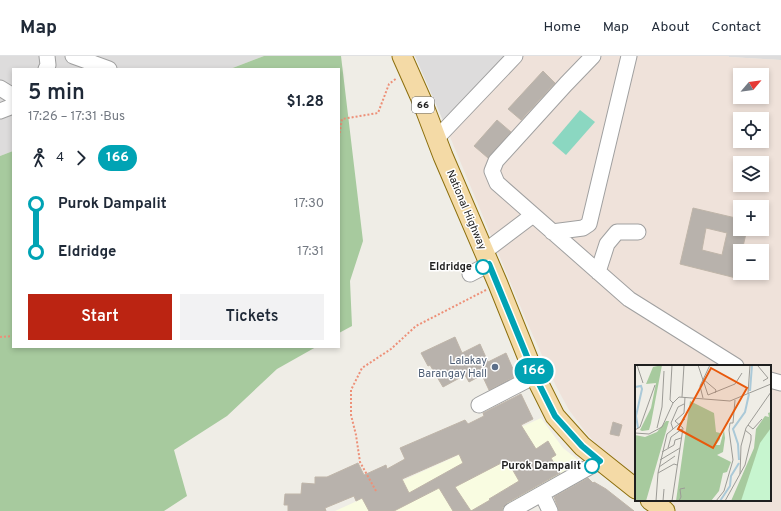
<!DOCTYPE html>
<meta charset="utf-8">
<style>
:root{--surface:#fff;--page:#f2f2f3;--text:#1f2937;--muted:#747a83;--line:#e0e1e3;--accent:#bb2412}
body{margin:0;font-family:Overpass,sans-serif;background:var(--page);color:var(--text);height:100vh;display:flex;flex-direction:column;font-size:15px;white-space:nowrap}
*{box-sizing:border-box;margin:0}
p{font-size:13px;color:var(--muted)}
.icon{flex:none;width:22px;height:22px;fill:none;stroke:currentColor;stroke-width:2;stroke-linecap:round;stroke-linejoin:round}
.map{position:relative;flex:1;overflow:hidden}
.panel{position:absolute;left:12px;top:12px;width:328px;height:280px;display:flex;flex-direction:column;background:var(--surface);border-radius:0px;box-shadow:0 2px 6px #0003}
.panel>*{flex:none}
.badge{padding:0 8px;border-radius:13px;font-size:14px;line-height:26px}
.needle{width:26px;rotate:61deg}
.tools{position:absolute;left:733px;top:12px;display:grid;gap:8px}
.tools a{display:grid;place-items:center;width:36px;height:36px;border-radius:0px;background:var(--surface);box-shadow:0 2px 6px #0003;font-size:20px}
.map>.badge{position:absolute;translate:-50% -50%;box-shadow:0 0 0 2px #fff}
.legs{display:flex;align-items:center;gap:6px;height:44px;padding:0 16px;font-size:13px}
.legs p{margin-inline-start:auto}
.summary{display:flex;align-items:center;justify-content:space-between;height:68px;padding:0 16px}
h1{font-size:22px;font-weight:600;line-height:30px}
.primary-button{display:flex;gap:8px;margin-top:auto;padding:8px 16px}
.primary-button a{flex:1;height:46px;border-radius:0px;background:var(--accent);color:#fff;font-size:16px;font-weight:600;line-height:46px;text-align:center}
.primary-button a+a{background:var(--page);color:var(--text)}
ul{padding:0 16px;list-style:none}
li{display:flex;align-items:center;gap:14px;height:48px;font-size:15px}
li i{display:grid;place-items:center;width:6px;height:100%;margin:0 5px;background:currentColor}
li i::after{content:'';width:10px;height:10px;margin:-5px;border:3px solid;border-radius:50%;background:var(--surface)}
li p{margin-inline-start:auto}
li:first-child i{background:linear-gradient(#0000 50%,currentColor 0)}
li:last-child i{background:linear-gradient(currentColor 50%,#0000 0)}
header{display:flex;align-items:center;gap:24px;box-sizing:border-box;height:56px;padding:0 20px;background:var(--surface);border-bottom:1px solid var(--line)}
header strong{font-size:19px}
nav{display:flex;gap:22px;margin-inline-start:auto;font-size:14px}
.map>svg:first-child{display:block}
</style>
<header>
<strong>Map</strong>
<nav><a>Home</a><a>Map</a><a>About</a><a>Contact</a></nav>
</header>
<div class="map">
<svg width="781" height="455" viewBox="0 0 781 455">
<rect width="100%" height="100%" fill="#efede6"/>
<path fill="#dddcdc" d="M0 0H264L230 13H13V95L0 100Z
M415 0H517L448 76Z
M728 0H781V4L729 1Z"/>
<path fill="#f9fce1" d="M541 362 563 392 587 411 505 455H335Z"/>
<path fill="#efe2da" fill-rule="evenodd" d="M517 0H728L729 1 781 4V455H676L661 444H770V310H636V424L612 404 587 378 569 354 556 330 526 264 448 76ZM740 19H762V41H740ZM740 63H762V85H740ZM740 107H762V129H740ZM740 151H762V173H740ZM740 195H762V217H740Z"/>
<path fill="#a7ca9e" d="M264 0H341L363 185 350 225 352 270 339 277V13H230Z
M13 95V291H316L277 313 227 360 174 394 187 440 164 455H0V100Z"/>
<path fill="#8bd7c1" d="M580 54 595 66 566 99 552 87Z"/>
<path fill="#b8b2ac" stroke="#bfb5a9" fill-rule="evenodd" d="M543 15 555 27 521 64 508 53Z
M497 64 511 76 488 102 474 90Z
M693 152 740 163V173H747L742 195H740V204L736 222 680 208ZM706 172 727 177 722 199 702 194Z
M455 281 462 297 480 288 488 306 506 297 516 320 489 334 482 319 469 326 465 319 443 331 430 309 428 310 421 297Z
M521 338 533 363 521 369 536 393 548 385 556 399 551 402 560 417 507 447 503 451 502 455H453L439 432 394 455H369L362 442 356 445 354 440 325 452 326 455H288V449H284L285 438H301L302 427 315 428V421H327L358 407 364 419 386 409 387 413 405 403 400 392 465 364 468 368 484 360 483 357ZM459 398 463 407 409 437 402 423ZM507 404 519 425 489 443 490 444 471 455 455 431Z
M613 366 622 369 619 380 610 378Z
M588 422 593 427 594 426 606 433 634 455H559L554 441Z"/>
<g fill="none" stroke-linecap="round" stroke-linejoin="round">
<g stroke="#a0a0a0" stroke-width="17">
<path id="minor" d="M73 0 109 13
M593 0 566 28 496 105 492 115 497 127 629 243 736 310
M46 13 48 9 47 0
M0 32 13 40
M0 55 13 50
M436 83 515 0
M552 176 583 172 589 168 629 0
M484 196 533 159
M598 216 607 188 617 176H638
M470 218 489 208
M770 324 781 327
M479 349 535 320
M542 438 550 455
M511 455 600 405"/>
</g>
<g stroke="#8c6f0d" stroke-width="21">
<path id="major" d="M402 0 422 45 443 100 498 228 535 320 555 360 582 390 636 433
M650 444 665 455"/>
</g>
<path stroke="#ed9078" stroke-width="2" stroke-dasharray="2 2" stroke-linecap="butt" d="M339 81 342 63 378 57 389 28 397 22
M0 281 13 280
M376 435 360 406 356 379 351 359V334L362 312 391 293 416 270 486 234"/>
<use href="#minor" stroke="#fff" stroke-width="15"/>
<use href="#major" stroke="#f4daa6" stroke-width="19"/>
</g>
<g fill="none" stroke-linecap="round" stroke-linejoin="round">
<g stroke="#fff" stroke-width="9">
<path id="line-1" d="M483 211 489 208 535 320 555 360 582 390 600 405 592 410"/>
</g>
<use href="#line-1" stroke="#00a3b4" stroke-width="6"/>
</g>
<g fill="#fff" stroke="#00a3b4" stroke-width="2">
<circle cx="483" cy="211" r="7"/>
<circle cx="592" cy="410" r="7"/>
</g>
<circle fill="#5c6f8a" stroke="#fff" stroke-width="1.5" cx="495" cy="311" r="4"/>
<g text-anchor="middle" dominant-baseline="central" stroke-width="3" stroke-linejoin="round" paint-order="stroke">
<rect fill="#fff" stroke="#626262" stroke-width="1" x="412" y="41" width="22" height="16" rx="3"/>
<g font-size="10" font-weight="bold" fill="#1f1f1f">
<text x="423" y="49">66</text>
</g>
<g font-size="11" fill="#1f1f1f" stroke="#fff">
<text transform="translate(466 154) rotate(67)">National Highway</text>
</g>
<g font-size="11" font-weight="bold" fill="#1f1f1f" stroke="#fff" text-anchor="end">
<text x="472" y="211">Eldridge</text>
<text x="581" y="410">Purok Dampalit</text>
</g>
<g font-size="11" fill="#4e5e75" stroke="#fff" text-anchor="end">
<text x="487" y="305">Lalakay<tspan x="487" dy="13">Barangay Hall</tspan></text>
</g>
</g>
<g transform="translate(635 309)">
<rect width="136" height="136" fill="#efede6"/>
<path d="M27 0 16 58 14 65 7 66 5 65 16 43 21 18 11 19 18 2ZM55 36 79 48 81 67 85 68V74L81 80H85L89 65 90 73 88 87 82 90 96 97 92 107 88 108 84 126 76 136H41ZM136 47V136H96L119 83 121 64 130 51 134 52 133 48ZM31 56H34L11 136H0V70L10 72 22 67Z" fill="#a7ca9e"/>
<path d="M136 63V136H106L125 78Z" fill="#c7f5cf"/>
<path fill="none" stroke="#aac9d8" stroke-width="2" d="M0 22 6 21 7 24 1 51 3 63M115 26 117 0M104 95 103 79 98 64 110 47 114 29M85 136 95 121 96 111 104 98"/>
<path fill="none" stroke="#9c9b96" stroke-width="1" d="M2 0 8 18M37 0 35 35 38 38M63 0 73 30 100 19 107 8M123 1 133 13 128 16M68 14 81 25 80 28M113 28 115 0M47 32 49 0M68 33 65 21 75 0M113 60 118 64 127 54M22 63 27 42 29 6M38 64 36 58 43 42 49 39M0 65 5 62 20 20M0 68 14 69 27 62 38 38 44 32 95 36 136 19M33 83 36 72 47 64M27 87 39 80 40 75 46 73M25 95 45 83M24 102 40 91M23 108 39 99 42 100M105 109 110 100 116 75V70L110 65M21 136 23 108 32 69 50 54M28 136 29 124M37 136 48 63 40 56 49 48 50 32M44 136 46 132 45 124 50 123M81 136 89 126 98 95 94 65 95 58H98L100 35M90 136 105 109 106 81 111 63 136 27"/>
<path fill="#e8590c" fill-opacity="0.15" stroke="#e8590c" stroke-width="2" d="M76 3 112 23 78 83 43 64Z"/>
<rect width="136" height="136" fill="none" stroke="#1f1f1f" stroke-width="2"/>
</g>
</svg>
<div class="tools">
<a><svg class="needle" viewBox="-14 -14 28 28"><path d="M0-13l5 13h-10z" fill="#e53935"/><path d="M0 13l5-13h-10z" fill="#747a83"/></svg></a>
<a><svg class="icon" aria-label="locate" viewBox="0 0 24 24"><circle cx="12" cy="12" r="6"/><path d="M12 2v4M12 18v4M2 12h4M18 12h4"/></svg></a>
<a><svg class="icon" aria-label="layers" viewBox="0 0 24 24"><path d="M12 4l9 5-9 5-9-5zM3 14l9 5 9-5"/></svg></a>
<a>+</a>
<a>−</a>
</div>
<b class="badge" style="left:534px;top:315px;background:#00a3b4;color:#fff">166</b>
<section class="panel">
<div class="summary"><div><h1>5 min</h1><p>17:26 – 17:31 · Bus</p></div><b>$1.28</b></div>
<div class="legs"><svg class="icon" aria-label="walk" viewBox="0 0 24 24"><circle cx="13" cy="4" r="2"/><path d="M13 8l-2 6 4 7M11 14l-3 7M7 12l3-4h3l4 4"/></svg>4<svg class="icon" aria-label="forward" viewBox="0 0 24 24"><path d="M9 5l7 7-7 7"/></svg><b class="badge" style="background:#00a3b4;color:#fff">166</b></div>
<ul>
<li><i style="color:#00a3b4"></i><b>Purok Dampalit</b><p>17:30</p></li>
<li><i style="color:#00a3b4"></i><b>Eldridge</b><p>17:31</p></li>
</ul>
<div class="primary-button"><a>Start</a><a>Tickets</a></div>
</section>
</div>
